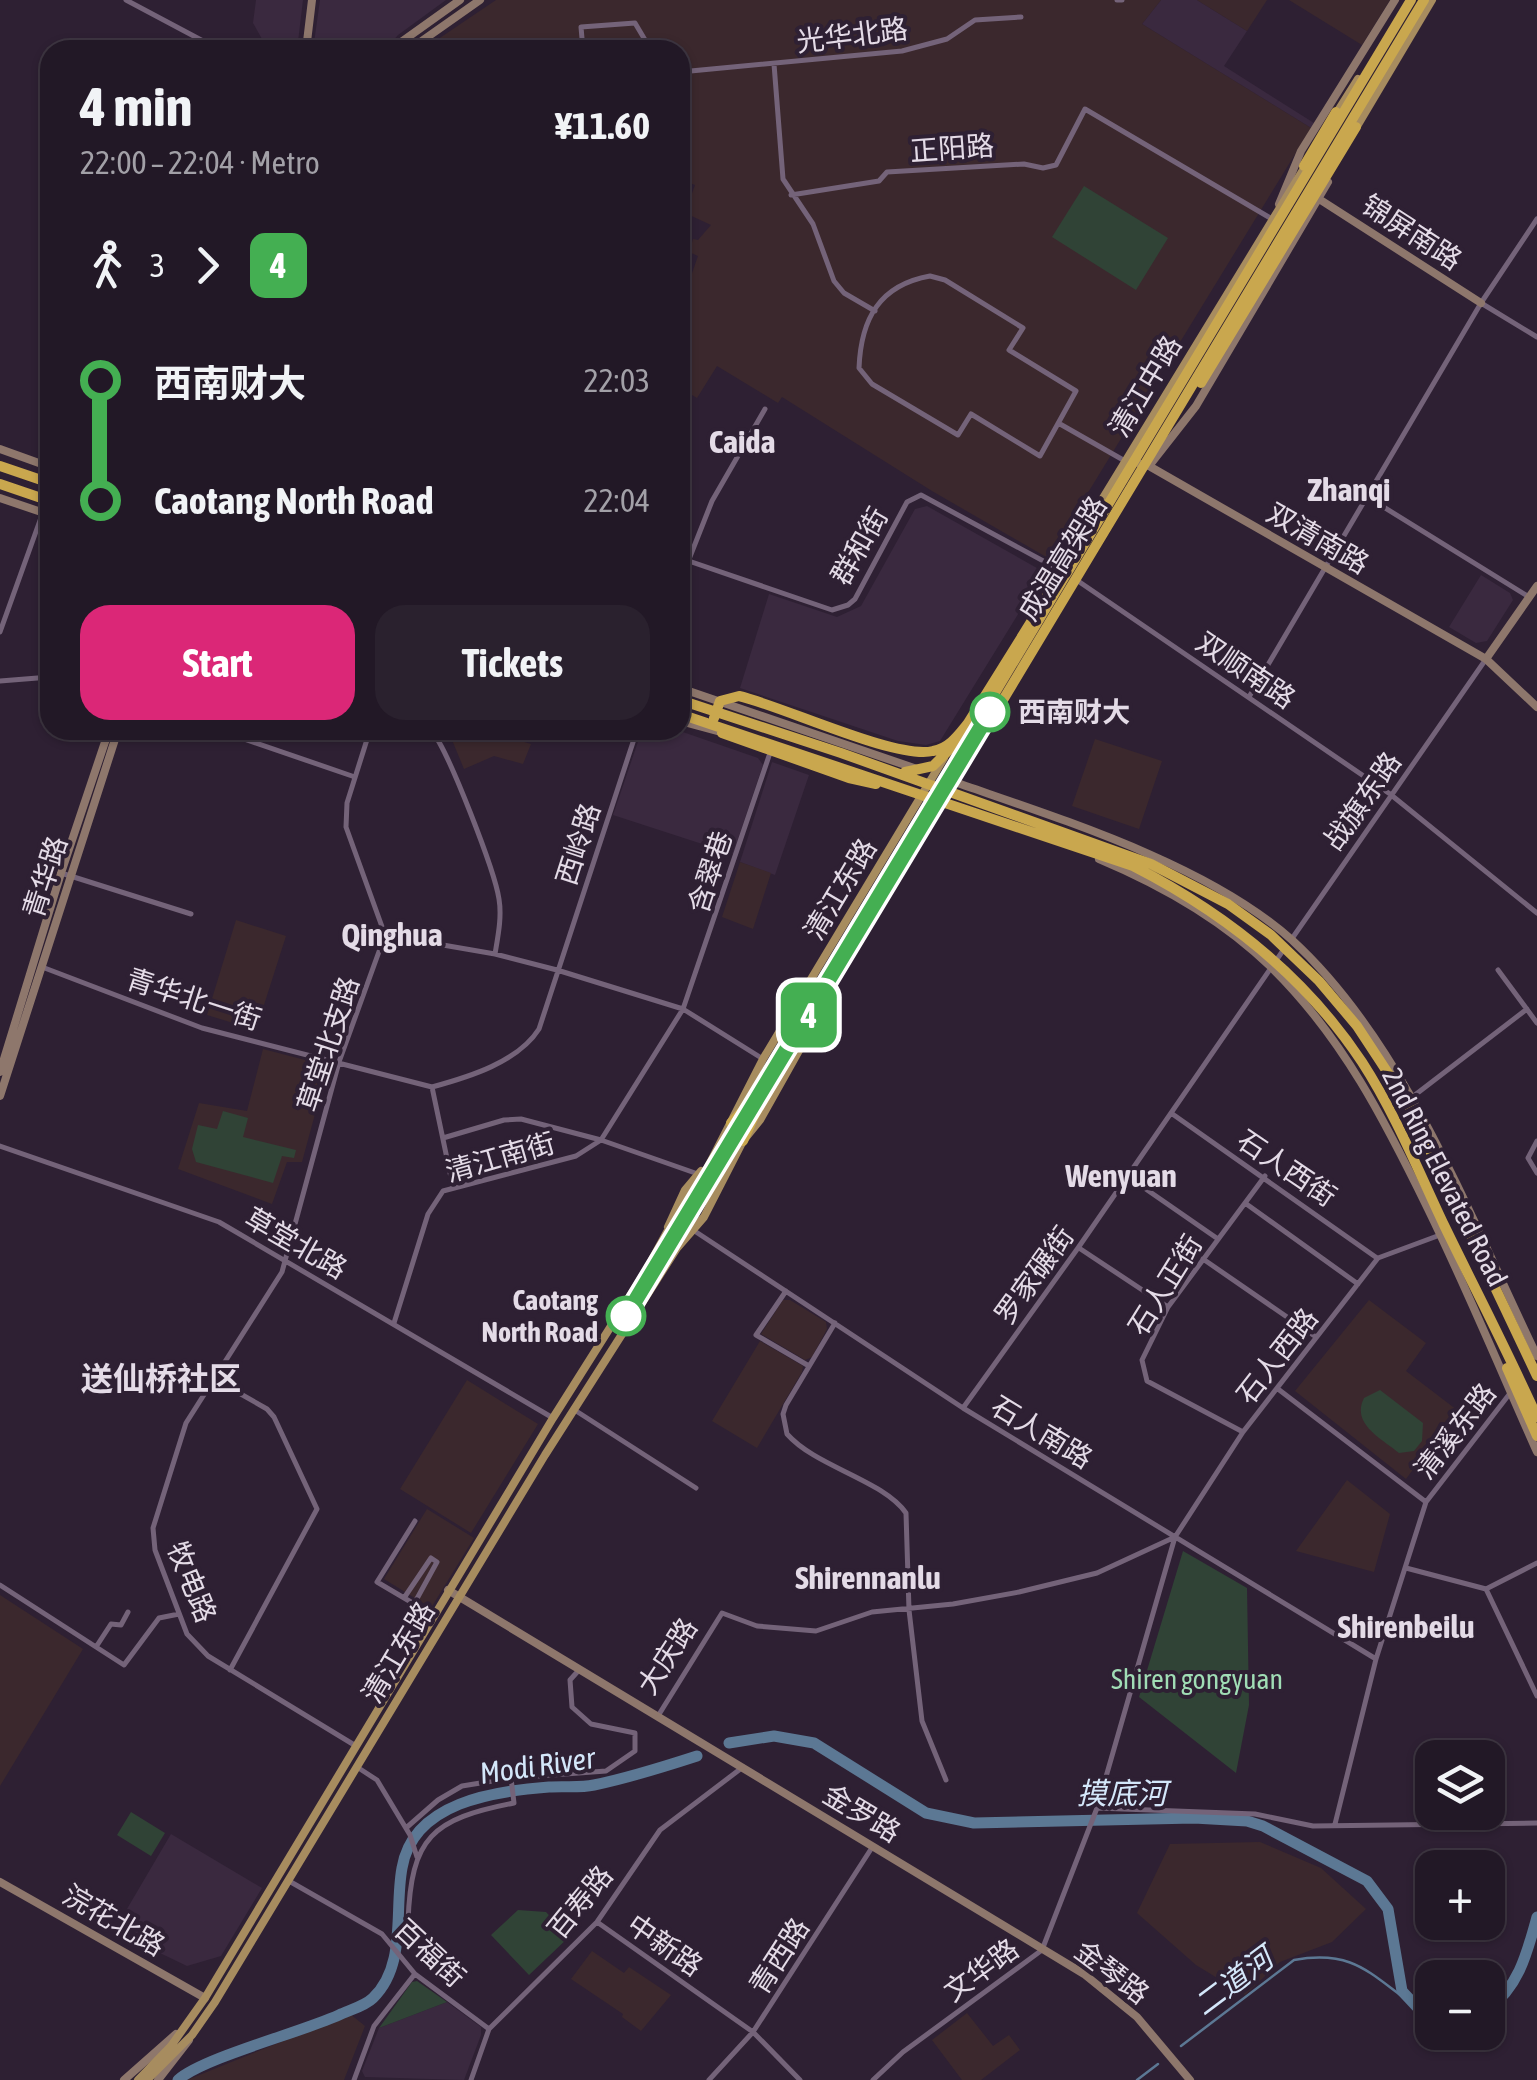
<!DOCTYPE html>
<meta charset="utf-8">
<style>
:root{--surface:#221826;--page:#2a212e;--text:#f1f3f6;--muted:#a2a0a7;--line:#3f3743;--accent:#db2777}
body{margin:0;font-family:"Asap Condensed","Noto Sans SC",sans-serif;background:var(--page);color:var(--text);height:100vh;display:flex;flex-direction:column;font-size:38px;white-space:nowrap}
*{box-sizing:border-box;margin:0}
p{font-size:32px;color:var(--muted)}
.icon{flex:none;width:55px;height:55px;fill:none;stroke:currentColor;stroke-width:2;stroke-linecap:round;stroke-linejoin:round}
.map{position:relative;flex:1;overflow:hidden}
.details{position:absolute;left:40px;top:40px;width:650px;height:700px;display:flex;flex-direction:column;background:var(--surface);border-radius:30px;box-shadow:0 2px 8px #0004,0 0 0 2px var(--line)}
.details>*{flex:none}
.badge{padding:0 20px;border-radius:15px;font-size:35px;line-height:65px}
.fabs{position:absolute;left:1415px;top:1740px;display:grid;gap:20px}
.fabs a{display:grid;place-items:center;width:90px;height:90px;border-radius:20px;background:var(--surface);box-shadow:0 2px 8px #0004,0 0 0 2px var(--line);font-size:50px}
.map>.badge{position:absolute;translate:-50% -50%;box-shadow:0 0 0 5px #fff}
.legs{display:flex;align-items:center;gap:15px;height:110px;padding:0 40px;font-size:32px}
.legs p{margin-inline-start:auto}
.headline{display:flex;align-items:center;justify-content:space-between;height:170px;padding:0 40px}
h1{font-size:55px;font-weight:700;line-height:75px}
.button{display:flex;gap:20px;margin-top:auto;padding:20px 40px}
.button a{flex:1;height:115px;border-radius:30px;background:var(--accent);color:#fff;font-size:40px;font-weight:700;line-height:115px;text-align:center}
.button a+a{background:var(--page);color:var(--text)}
ul{padding:0 40px;list-style:none}
li{display:flex;align-items:center;gap:35px;height:120px;font-size:38px}
li i{display:grid;place-items:center;width:15px;height:100%;margin:0 12px;background:currentColor}
li i::after{content:'';width:25px;height:25px;margin:-12px;border:8px solid;border-radius:50%;background:var(--surface)}
li p{margin-inline-start:auto}
li:first-child i{background:linear-gradient(#0000 50%,currentColor 0)}
li:last-child i{background:linear-gradient(currentColor 50%,#0000 0)}
.map>svg:first-child{display:block}
</style>
<div class="map">
<svg width="1537" height="2080" viewBox="0 0 1537 2080">
<rect width="100%" height="100%" fill="#2e2033"/>
<path fill="#3a293f" d="M256 0H303L297 50H256L262 39 253 23Z
M320 0H446L398 35 385 50H313Z
M1161 0H1197L1247 31 1224 66 1314 123 1311 128 1142 24Z
M927 506 1044 572 940 741 926 745 898 741 740 688 769 594 837 617 861 606 915 509Z
M1481 575 1510 593 1513 600 1487 641 1476 643 1449 627Z
M642 730H677L758 758 763 765 733 854 613 815Z
M772 762 809 775 775 875 740 862Z
M171 1834 262 1888 221 1956 187 1966 114 1931Z
M447 2002 481 2027V2035L464 2080 365 2077 362 2071 379 2028Z"/>
<path fill="#3b282d" d="M496 0H1161L1142 24 1311 128 1048 558 932 491 782 397 778 403 717 366 697 398 680 388V308L698 256 689 252 693 239 698 240 711 225 685 213 695 185 680 179V50H422Z
M1197 0H1267L1247 31Z
M1289 0H1390L1362 45Z
M456 730H484L531 744 523 764 494 756 464 769 452 740Z
M1095 739 1162 761 1139 829 1072 806Z
M740 862 771 873 753 929 722 917Z
M236 920 286 936 256 1030 207 1015Z
M263 1049 328 1066 302 1162H287L272 1204 178 1169 199 1103 247 1111Z
M783 1300H790L826 1322 827 1329 812 1357 805 1360 761 1334Z
M1369 1300 1426 1343 1406 1371 1457 1410 1406 1479 1295 1391Z
M760 1341 803 1366 802 1372 757 1448 712 1421Z
M467 1380 538 1424 471 1533 400 1489Z
M1347 1480 1390 1514 1374 1572 1296 1551Z
M427 1509 474 1538 431 1608 384 1579Z
M0 1595 83 1649 0 1786Z
M1260 1842 1321 1868 1366 1909 1332 1942 1280 1962 1245 1995 1196 1965 1137 1913 1170 1844Z
M592 1951 624 1973 629 1967 671 1995 641 2031 622 2017 623 2014 571 1979Z
M967 2013 993 2046 1009 2035 1020 2050 981 2080H962L932 2040Z
M350 2014 365 2026 344 2080H187Z"/>
<path fill="#304336" d="M1084 186 1168 238 1136 290 1052 237Z
M223 1111 248 1118 243 1137 296 1150 294 1158 282 1156 273 1183 196 1162 192 1149 198 1125 217 1129Z
M1380 1390 1423 1423 1422 1441 1414 1451 1399 1453C1381 1438 1351 1424 1364 1398Z
M1183 1551 1247 1588 1249 1705 1236 1773 1139 1697Z
M131 1812 165 1833 151 1856 117 1835Z
M518 1910 546 1912 569 1937 529 1975 491 1935Z
M417 1981 447 2002 379 2028 412 1982Z"/>
<g fill="none" stroke-linecap="round" stroke-linejoin="round">
<path stroke="#5c7894" stroke-width="2.5" d="M1181 2046 1294 1960C1355 1949 1370 1975 1417 2007
M1137 2080 1158 2064"/>
<path stroke="#5c7894" stroke-width="11" d="M729 1743 774 1736 814 1743 926 1813 974 1823 1194 1818 1247 1821 1263 1826 1367 1881 1388 1909 1402 1991 1417 2007 1432 2015
M1488 2009C1519 1987 1527 1953 1537 1917
M178 2080C202 2058 302 2032 339 2015 350 2010 365 2006 373 1998 407 1965 394 1911 402 1868 413 1802 495 1791 549 1787 564 1786 580 1788 594 1785 629 1778 663 1767 697 1756"/>
<path stroke="#746379" stroke-width="5" d="M126 0 220 50
M1117 0H1122
M583 50 581 27 635 23 651 50
M774 64 783 179 813 224 834 281 844 293 875 311
M680 72 902 51 947 39 975 20 1021 17
M791 195 879 181 887 172 1024 164 1043 168 1056 165 1085 109 1272 219
M930 276 945 280 1023 328 1009 350 1076 391 1040 456 971 414 958 435 872 384 859 368C861 318 880 285 930 276Z
M1481 303 1537 337
M1060 424 1125 461
M1369 498 1529 597
M680 558 832 610 848 605 855 599 907 502 921 495 1060 570
M1078 581 1390 794 1537 913
M680 582 712 501 765 409
M0 632 43 512
M0 681 50 677
M1249 697 1481 303 1537 219
M218 730 352 776
M431 730C448 749 495 872 499 899 502 917 498 936 495 954
M61 873 191 914
M385 935 495 954 557 970 683 1009 763 1059
M1291 940 1486 659
M42 967 202 1028 432 1087C469 1077 518 1062 539 1029L637 730
M1498 970 1537 1023
M432 1087 453 1187
M1411 1098 1527 1009
M1171 1113 1377 1258
M443 1138 504 1120 521 1119 601 1140 683 1009 771 750
M1537 1141 1528 1158 1537 1173
M0 1146 219 1222 553 1418
M1127 1176 1218 1239
M1245 1203 1358 1284
M693 1230 963 1408 1376 1659
M1079 1248 1168 1307
M1203 1259 1316 1337
M786 1291 756 1335 809 1366
M394 1323 428 1214 443 1191 576 1156 601 1140 698 1174
M835 1323 786 1405 783 1414 787 1434C816 1467 883 1480 906 1513L909 1610 922 1721 946 1780
M216 1380 267 1409 274 1417 317 1509 230 1670
M1278 1389 1426 1502
M963 1408 1078 1248 1284 949
M573 1409 696 1488
M1243 1432 1147 1381 1142 1360 1168 1307 1265 1176
M415 1521 377 1582 433 1615
M1406 1568 1486 1589 1537 1696
M0 1585 124 1665 159 1618 179 1614
M1486 1589 1537 1563
M404 1598 431 1558 437 1562 414 1604
M96 1647 111 1624 121 1625 128 1612
M658 1716 722 1613 757 1626 816 1631 872 1612 953 1604 1019 1592 1097 1573 1175 1537
M356 1746 208 1656 187 1634 155 1550 153 1528 186 1423 282 1272 339 1062 385 935 346 827 347 803 370 730
M357 1767 377 1780 410 1835 417 1857
M1097 1808 1255 1814 1313 1826 1537 1823
M1335 1824 1376 1659 1426 1502 1511 1392
M406 1828 438 1800 462 1786 511 1778 606 1771 635 1751V1733L591 1724 572 1707 570 1680 579 1670
M289 1881 382 1934 415 1974 489 2029
M408 1922C411 1837 432 1819 514 1803L511 1778
M597 1922 753 2032 800 2080
M354 2080 374 2026 414 1975
M471 2080 489 2029 597 1922 660 1830 743 1767
M709 2080 753 2032 873 1846
M873 2080 903 2052 1042 1950 1097 1808 1175 1537 1243 1432 1378 1258 1440 1235"/>
<path stroke="#8e776c" stroke-width="8" d="M306 50 312 0
M390 50 460 0
M409 50 480 0
M1319 199 1481 303
M1279 204 1301 151 1395 0
M0 449 50 467
M1140 464 1149 466 1486 659 1537 707
M1149 466 1196 406 1328 182
M0 498 50 515
M1486 659 1537 586
M680 688 917 769
M680 721 717 731
M949 780C1057 818 1206 863 1292 940 1405 1043 1471 1220 1537 1356
M1099 859C1161 885 1224 921 1272 968 1343 1038 1385 1121 1428 1209 1467 1289 1501 1371 1537 1452
M0 1072 61 873 109 730
M0 1096 118 730
M448 1590 1084 1974 1137 2017 1190 2080
M0 1882 205 1998
M124 2080 176 2034
M158 2080 189 2040"/>
<path stroke="#a78c5f" stroke-width="8" d="M1336 114 1358 79
M1356 128 1432 0
M1053 580 1306 165
M668 1227 685 1190 701 1171
M684 1235 695 1211 717 1184
M138 2080 171 2046 205 1998 553 1418 647 1269 667 1232 690 1202 763 1059 944 758
M147 2080 192 2035 215 2002 545 1455 677 1248 704 1217 743 1141 760 1120 828 999"/>
<path stroke="#c9a74e" stroke-width="10" d="M1304 166 1336 112
M1201 383 1356 127
M0 466 50 483
M0 484 50 501
M680 700 841 753 1151 864 1228 904 1271 935 1319 981 1357 1026 1407 1102 1537 1376
M680 714 1133 866C1223 912 1305 976 1362 1062 1395 1113 1418 1170 1444 1225 1475 1289 1508 1352 1537 1417
M714 718 720 701 739 696C783 706 896 760 933 751 950 748 959 734 969 722
M965 728 1059 577
M722 733 849 778 876 784
M905 772 933 766 957 742
M731 1123 747 1106 1411 0
M743 1141 755 1114 802 1034 1424 0
M1507 1368 1537 1436"/>
</g>
<g fill="none" stroke-linecap="round" stroke-linejoin="round">
<g stroke="#fff" stroke-width="22">
<path id="line-1" d="M626 1316 990 712"/>
</g>
<use href="#line-1" stroke="#44af52" stroke-width="15"/>
</g>
<g fill="#fff" stroke="#44af52" stroke-width="5">
<circle cx="990" cy="712" r="18"/>
<circle cx="626" cy="1316" r="18"/>
</g>
<g text-anchor="middle" dominant-baseline="central" stroke-width="8" stroke-linejoin="round" paint-order="stroke">
<g font-size="28" fill="#e4dbe7" stroke="#2e2033">
<text transform="translate(852 35) rotate(-7)">光华北路</text>
<text transform="translate(952 148) rotate(-4)">正阳路</text>
<text transform="translate(1412 232) rotate(33)">锦屏南路</text>
<text transform="translate(1145 386) rotate(-59)">清江中路</text>
<text transform="translate(1318 538) rotate(30)">双清南路</text>
<text transform="translate(859 546) rotate(-60)">群和街</text>
<text transform="translate(1062 558) rotate(-58)">成温高架路</text>
<text transform="translate(1246 670) rotate(34)">双顺南路</text>
<text transform="translate(1362 801) rotate(-55)">战旗东路</text>
<text transform="translate(578 844) rotate(-72)">西岭路</text>
<text transform="translate(710 872) rotate(-72)">含翠巷</text>
<text transform="translate(45 877) rotate(-72)">青华路</text>
<text transform="translate(840 889) rotate(-59)">清江东路</text>
<text transform="translate(194 999) rotate(18)">青华北一街</text>
<text transform="translate(328 1044) rotate(-72)">草堂北支路</text>
<text transform="translate(500 1157) rotate(-16)">清江南街</text>
<text transform="translate(1287 1168) rotate(34)">石人西街</text>
<text transform="translate(1445 1177) rotate(63)">2nd Ring Elevated Road</text>
<text transform="translate(296 1243) rotate(30)">草堂北路</text>
<text transform="translate(1034 1275) rotate(-54)">罗家碾街</text>
<text transform="translate(1165 1285) rotate(-58)">石人正街</text>
<text transform="translate(1277 1356) rotate(-52)">石人西路</text>
<text transform="translate(1455 1431) rotate(-52)">清溪东路</text>
<text transform="translate(1042 1432) rotate(31)">石人南路</text>
<text transform="translate(192 1582) rotate(68)">牧电路</text>
<text transform="translate(398 1652) rotate(-59)">清江东路</text>
<text transform="translate(667 1656) rotate(-57)">大庆路</text>
<text transform="translate(862 1813) rotate(31)">金罗路</text>
<text transform="translate(580 1902) rotate(-51)">百寿路</text>
<text transform="translate(114 1920) rotate(30)">浣花北路</text>
<text transform="translate(665 1945) rotate(35)">中新路</text>
<text transform="translate(430 1953) rotate(43)">百福街</text>
<text transform="translate(779 1956) rotate(-57)">青西路</text>
<text transform="translate(981 1970) rotate(-36)">文华路</text>
<text transform="translate(1112 1972) rotate(37)">金琴路</text>
</g>
<g font-size="28" font-weight="bold" fill="#e4dbe7" stroke="#2e2033" text-anchor="start">
<text x="1018" y="712">西南财大</text>
<text x="598" y="1300" text-anchor="end">Caotang<tspan x="598" dy="32">North Road</tspan></text>
</g>
<g font-size="28" fill="#a0ddb5" stroke="#2e2033">
<text x="1197" y="1679">Shiren gongyuan</text>
</g>
<g font-size="30" font-style="italic" fill="#d4e7fa" stroke="#2e2033">
<text transform="translate(537 1765) rotate(-8)">Modi River</text>
<text x="1122" y="1793">摸底河</text>
<text transform="translate(1233 1981) rotate(-37)">二道河</text>
</g>
<g font-size="32" font-weight="bold" fill="#e4dbe7" stroke="#2e2033">
<text x="742" y="441">Caida</text>
<text x="1349" y="489">Zhanqi</text>
<text x="392" y="934">Qinghua</text>
<text x="1121" y="1175">Wenyuan</text>
<text x="161" y="1378">送仙桥社区</text>
<text x="868" y="1577">Shirennanlu</text>
<text x="1406" y="1626">Shirenbeilu</text>
</g>
</g>
</svg>
<div class="fabs">
<a><svg class="icon" aria-label="layers" viewBox="0 0 24 24"><path d="M12 4l9 5-9 5-9-5zM3 14l9 5 9-5"/></svg></a>
<a>+</a>
<a>−</a>
</div>
<b class="badge" style="left:809px;top:1015px;background:#44af52;color:#fff">4</b>
<section class="details">
<div class="headline"><div><h1>4 min</h1><p>22:00 – 22:04 · Metro</p></div><b>¥11.60</b></div>
<div class="legs"><svg class="icon" aria-label="walk" viewBox="0 0 24 24"><circle cx="13" cy="4" r="2"/><path d="M13 8l-2 6 4 7M11 14l-3 7M7 12l3-4h3l4 4"/></svg>3<svg class="icon" aria-label="forward" viewBox="0 0 24 24"><path d="M9 5l7 7-7 7"/></svg><b class="badge" style="background:#44af52;color:#fff">4</b></div>
<ul>
<li><i style="color:#44af52"></i><b>西南财大</b><p>22:03</p></li>
<li><i style="color:#44af52"></i><b>Caotang North Road</b><p>22:04</p></li>
</ul>
<div class="button"><a>Start</a><a>Tickets</a></div>
</section>
</div>
